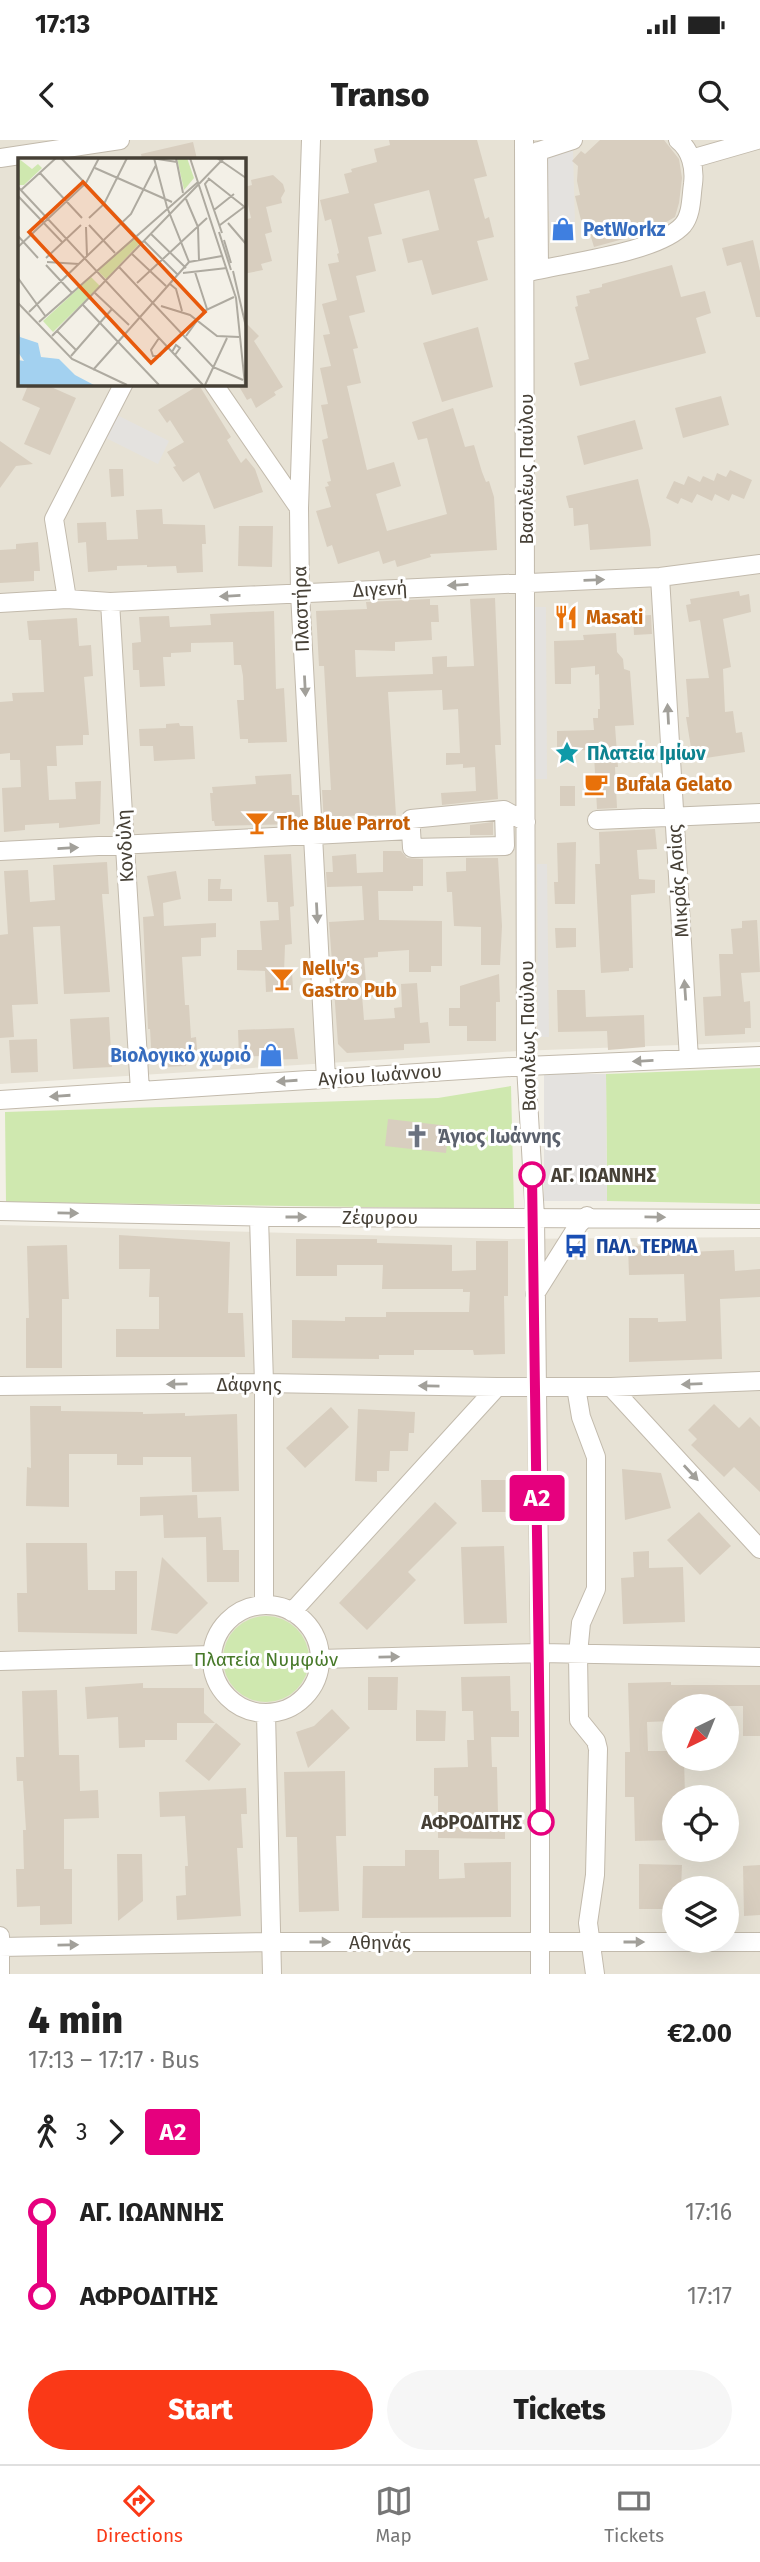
<!DOCTYPE html>
<meta charset="utf-8">
<style>
:root{--surface:#fff;--page:#f6f6f6;--text:#222;--muted:#767676;--line:#e0e0e0;--accent:#fa3917}
body{margin:0;font-family:"Fira Sans",sans-serif;background:var(--page);color:var(--text);height:100vh;display:flex;flex-direction:column;font-size:26px;white-space:nowrap}
*{box-sizing:border-box;margin:0}
p{font-size:23px;color:var(--muted)}
.icon{flex:none;width:38px;height:38px;fill:none;stroke:currentColor;stroke-width:2;stroke-linecap:round;stroke-linejoin:round}
.map{position:relative;height:1834px;overflow:hidden}
.panel{display:flex;flex-direction:column;background:var(--surface);flex:1}
.panel>*{flex:none}
.badge{padding:0 14px;border-radius:5px;font-size:24px;line-height:46px}
.needle{width:46px;rotate:223deg}
.buttons{position:absolute;left:662px;top:1554px;display:grid;gap:14px}
.buttons a{display:grid;place-items:center;width:77px;height:77px;border-radius:50%;background:var(--surface);box-shadow:0 7px 28px #0002;font-size:35px}
.map>.badge{position:absolute;translate:-50% -50%;box-shadow:0 0 0 4px #fff}
.legs{display:flex;align-items:center;gap:10px;height:77px;padding:0 28px;font-size:23px}
.legs p{margin-inline-start:auto}
.head{display:flex;align-items:center;justify-content:space-between;height:119px;padding:0 28px}
h1{font-size:38px;font-weight:800;line-height:52px}
.primary-button{display:flex;gap:14px;margin-top:auto;padding:14px 28px}
.primary-button a{flex:1;height:80px;border-radius:42px;background:var(--accent);color:#fff;font-size:28px;font-weight:800;line-height:80px;text-align:center}
.primary-button a+a{background:var(--page);color:var(--text)}
ul{padding:0 28px;list-style:none}
li{display:flex;align-items:center;gap:24px;height:84px;font-size:26px}
li i{display:grid;place-items:center;width:10px;height:100%;margin:0 9px;background:currentColor}
li i::after{content:'';width:18px;height:18px;margin:-9px;border:5px solid;border-radius:50%;background:var(--surface)}
li p{margin-inline-start:auto}
li:first-child i{background:linear-gradient(#0000 50%,currentColor 0)}
li:last-child i{background:linear-gradient(currentColor 50%,#0000 0)}
.status{display:flex;justify-content:space-between;align-items:center;height:49px;padding:0 35px;background:var(--surface);direction:ltr}
.status svg{height:19px;fill:currentColor}
header{display:flex;justify-content:space-between;align-items:center;height:91px;padding:0 28px;background:var(--surface);font-size:32px;font-weight:800}
.dock{display:flex;justify-content:space-around;align-items:center;height:98px;border-top:2px solid var(--line);background:var(--surface);font-size:19px;color:var(--muted)}
.dock a{display:grid;justify-items:center;gap:4px}
.dock .selected{color:var(--accent)}
.map>svg:first-child{display:block}
</style>
<div class="status"><b>17:13</b><svg viewBox="0 0 49 12"><path d="M0 12V9h3v3zM5 12V6h3v6zM10 12V3h3v9zM15 12V0h3v12zM26 1h20v11H26zM47 4h2v5h-2z"/></svg></div>
<header><svg class="icon" aria-label="back" viewBox="0 0 24 24"><path d="M15 5l-7 7 7 7"/></svg>Transo<svg class="icon" aria-label="search" viewBox="0 0 24 24"><circle cx="10" cy="10" r="6"/><path d="M15 15l6 6"/></svg></header>
<div class="map">
<svg width="760" height="1834" viewBox="0 0 760 1834">
<rect width="100%" height="100%" fill="#f3f0e7"/>
<path fill="#e7e2d5" fill-rule="evenodd" d="M0 0H760V902L518 911 0 944ZM19 19H243V243H19Z
M0 1085 507 1099 760 1097V1834H0ZM674 1566H726V1619H674ZM674 1657H726V1710H674ZM674 1748H726V1801H674Z"/>
<path fill="#cfe8af" d="M760 928V1064L607 1061 606 934Z
M511 946 514 1069 6 1062 5 972 438 958Z
M223 1519a43 43 0 1 1 86 0a43 43 0 1 1-86 0Z"/>
<path fill="#e4e2df" d="M573 9 575 85 550 86 549 71 536 72 534 21 547 20V10Z
M117 275 169 301 158 324 106 298Z
M534 467H546L547 639H535Z
M537 724H547L549 897H538Z
M544 934H606L607 1061H544Z"/>
<path fill="#d8cebf" d="M389 0H477L487 36 474 39 485 79 489 77 494 97 477 101 488 140 432 155 422 120 408 123 402 99 439 90 429 50 374 64 382 94 368 97 376 131 356 136 365 172 349 176 358 208 353 209 361 243 347 246 367 330 394 322 401 346 376 354 387 391 447 374 427 298 418 300 412 282 453 268 465 307 474 305 482 332 486 342 489 341 494 357 497 410 430 414 431 417 397 427 395 420 383 424 379 411 338 424 332 405 327 407 316 371 331 367 325 347 329 346 327 342 331 341 322 300 328 298 321 265 328 264 320 228 331 226 323 195 330 194 322 164 337 160 328 124 339 122 337 114 339 113 331 79 325 81 320 60 349 53 344 34 352 32 351 29 377 22 374 9 390 5Z
M600 0H664L679 19 682 38 679 63 675 77 649 92 594 107 588 87 583 88 575 56 580 55 577 41 578 26 572 21 581 11 585 14Z
M193 2 197 19H142L141 14Z
M273 35 283 44 285 51 281 58 282 63 266 67 272 92 265 94 272 121 261 124 263 130 243 134V80L251 78 244 47 252 45 251 40Z
M753 100 760 131V177H756L741 122 727 126 722 108Z
M672 125 681 157 705 151 711 173 696 178 706 213 580 246 574 223 589 219 575 167 578 166 576 156 590 153 589 150 602 147V144Z
M243 180 259 196 254 201 283 247 274 252 276 255 256 268 251 258 247 260 237 243H243Z
M478 187 493 247 442 262 423 203Z
M29 243H42L76 258 50 315 24 304 40 268 22 260Z
M199 245 231 297 227 300 241 323 246 318 255 329 263 352 214 369 199 332 183 342 173 327 176 326 167 312 184 302 170 280 167 283 158 270Z
M721 256 729 285 683 298 675 268Z
M635 280 643 309 584 325 577 296Z
M0 301 33 324 16 326 0 348Z
M109 329H123L124 356 111 357Z
M730 330 752 340 744 359 732 354 729 361 715 354 712 361 697 354 692 363 681 358 678 364 666 358 674 341 684 345 688 336 700 342 703 336 714 341 717 333 726 337Z
M638 339 650 390 651 406 590 410 588 384 574 386 573 368H569L566 356Z
M162 369 163 384 205 385 206 404H202L203 432 177 433 176 426 147 427V425L117 426V430L88 432 86 402 78 403 77 383 106 382 107 400 138 399 136 370Z
M239 386H273L272 427 238 426Z
M38 402 40 431H34V441L0 443V410L16 409V404Z
M739 451 740 456 749 454 751 472 723 479 731 527 723 529 725 572 733 571 736 593 742 592 745 612 693 620 686 577H689L686 539 709 538 700 480 689 482 686 465 691 464 690 459Z
M495 458 501 605H495L498 659 442 665 441 653 476 651 475 627 463 628V624L446 625V613H460L458 569 443 570 442 550 388 552 396 675 336 676V682L324 683 322 650H331L324 526H319L316 471 367 469 366 462 430 459V465H438L439 482H431L432 500 395 502V511L355 510 356 537 433 534 432 517 447 516V527L474 526 470 459Z
M274 471 276 549 284 548 287 602 248 603V599H240L237 560H244L243 536 241 525H234L233 502 191 503V512L171 513V517H163L165 546 140 547 139 530H133L132 503 141 502 139 477 169 476 170 487 211 485 210 474Z
M651 475 652 494 634 495 633 476Z
M77 478 79 506 91 505 93 536 84 537 89 595H83V605L56 606 57 626H47L49 660 76 659 75 642 101 641 100 684 59 688V683L25 685V690L4 692 2 648 21 647 20 620H10V613L0 614V562L13 561 12 553 44 552 41 500H29L27 481Z
M616 493 617 512 623 519 624 529 630 531 634 585 615 586 618 627H615L617 668 597 669 594 615H590V610L557 611V591L594 590 593 578H598V569H600L599 534 595 535V526L571 528V544H555L554 501 584 500 583 495Z
M179 583 180 586H193L195 619 154 621 153 606H140L139 589 166 588V584Z
M291 634 292 655H299L301 684 215 686 214 681H212L210 653H213L212 647 256 644 255 636Z
M560 646H575V666H560Z
M493 682V695H470V685Z
M655 689 657 709 637 710 639 739 655 740V753L631 755 633 828H629V831L601 833 595 724H600L599 692Z
M576 702 575 764H555L554 742H558L557 703Z
M383 711H401L407 718 423 719V746H413V751H378L379 780 442 781V826H431V832H409V810L378 812V817L364 818 366 842 361 843 364 880 395 878 394 868 402 867 401 844 417 843 420 883 428 882 430 903 404 904V910L347 913 338 904 329 782 364 780 362 746 327 747 326 732H333L332 716 356 714 357 733 383 732Z
M291 714 294 766 290 767 292 804 285 805 284 833 292 832 293 850 266 852 265 831 237 830V810H262L260 781 279 780 278 762H267L264 715Z
M466 718H498L502 786 500 825H481V787L454 786 452 752H447L446 732 466 731Z
M107 722 109 754H102L110 852 64 854 60 786 33 787 38 864 12 865 14 897 0 898V795L8 794 4 731 28 730 30 762 55 760 53 725Z
M176 731 181 759 163 763 164 786 216 783V797L201 798V816L182 817 185 865H189L191 898 196 897 198 921 186 922V926L165 927V923H152L150 889H148L143 777 154 776 147 736Z
M208 739H221L220 749H232V761H208Z
M757 780 760 832 741 833 744 862 750 861 751 888H745V894L705 896 703 857 721 856 719 814H733L731 789 742 788V781Z
M555 788H576V807L556 808Z
M499 834 500 862H496V901H467V886H449V868H460V846Z
M557 850H585L586 877 644 875 645 907 608 910 607 891 558 892Z
M109 877 112 927 73 929 70 879Z
M294 888 298 919 260 920V916L239 917 238 890Z
M37 899 38 932 11 933 9 900Z
M388 979 449 986 446 1013 385 1006Z
M119 1095 230 1102 228 1173H243L245 1217H116V1189H159V1157H149L150 1129H119Z
M296 1099H377V1103L452 1105V1131L476 1130V1101H508V1156H504L505 1214 474 1215 473 1210H414V1215H379V1219L292 1218V1180L345 1181V1177H386V1172H469L470 1152H463V1149H382L383 1125H337V1136H296Z
M67 1105 69 1159H62V1228H26V1178H29L27 1106Z
M666 1105V1113L734 1110 735 1131 760 1129V1157L720 1159 722 1219 629 1222V1178H658V1182L686 1181 684 1134 629 1135 628 1106Z
M714 1264 739 1288 750 1277 760 1287V1352L734 1327 724 1337 691 1305 697 1299 688 1290Z
M30 1266H61V1271L143 1272V1274L185 1273V1276L237 1274 239 1351 192 1352 191 1317H143V1325H117V1314H69V1367L26 1366 27 1327 31 1328Z
M331 1267 349 1287 305 1328 286 1308Z
M358 1269 415 1272 414 1293H409L408 1311H390L389 1331H377V1342L355 1341Z
M622 1329 661 1333 671 1368 625 1380Z
M481 1340H512V1372H482Z
M197 1355 198 1378 221 1377 223 1410H239V1442H207L206 1397 164 1398 163 1375 140 1376V1357Z
M435 1362 457 1383 408 1432 416 1440 367 1490 339 1463Z
M699 1372 731 1406 700 1435 667 1400Z
M26 1403H87L88 1450H115V1431H137V1494L18 1492 17 1453H27Z
M504 1406 507 1483 464 1484 461 1407Z
M649 1411V1428L683 1427 685 1482 623 1484 621 1438 634 1437 633 1412Z
M162 1417 208 1463 177 1494 151 1490Z
M510 1536 511 1571H519V1597H491L492 1627H497L498 1674H505V1699L438 1698V1656H434V1628L468 1627 467 1600H474L473 1571H462L461 1537Z
M368 1537H398L397 1570H368Z
M671 1542V1545H760V1596H743V1566H672V1581L647 1582 648 1611H674V1619H684L685 1656H673L674 1700 635 1701 634 1657H625V1612H630L628 1543Z
M143 1543V1548H204V1573L215 1583H177V1600H145V1607L119 1608 118 1577 87 1579 85 1547Z
M57 1550 59 1615H79L80 1651 98 1650 99 1678 64 1679V1729H72V1784L40 1785V1766L17 1767 16 1729H24L23 1690H26L23 1641H17L16 1617H24L22 1551Z
M332 1569 350 1588 308 1628 296 1592 314 1586Z
M416 1570 446 1571 445 1601H416Z
M216 1583 241 1604 209 1641 185 1621Z
M345 1631 346 1696H336L339 1771 299 1772 297 1697H286L284 1632Z
M246 1648 247 1674H241L243 1708H237L241 1776 177 1780 176 1756 186 1755 185 1726H188L185 1676 160 1677 159 1652Z
M405 1710H439V1739L465 1738 464 1723 511 1722V1777L362 1778 363 1726H405Z
M117 1714H142L143 1761 118 1781Z
M639 1724 682 1725 681 1748H674V1769H639Z
M760 1725V1775L744 1776 743 1726Z"/>
<g fill="none" stroke-linecap="round" stroke-linejoin="round">
<g stroke="#c2baac" stroke-width="20">
<path id="minor" d="M311 0 299 368 300 453 326 939
M524 0 526 926 535 1077 540 1513V1834
M538 11 539 129
M527 15 573 0
M0 18 120 0
M691 19 757 0
M525 133C563 123 658 113 683 85 692 74 691 57 693 44 695 28 691 10 678 0
M213 243 299 368
M660 437 689 919
M67 459 54 379 124 243
M110 462 140 951
M0 463 67 459 110 462 660 437 760 424
M597 680 760 673
M411 690 412 708 505 706 504 670
M0 711 411 690V679L504 670 526 682
M0 960 526 926 760 916
M0 1071 281 1077 760 1079
M259 1077 264 1243V1465
M535 1154 579 1084 587 1076
M0 1246 264 1243 497 1247
M576 1247 581 1277 596 1317V1449L581 1483 578 1514 579 1580 596 1601 598 1609 595 1735 588 1783 595 1834
M611 1247 760 1409
M212 1519a54 54 0 1 1 108 0a54 54 0 1 1-108 0Z
M292 1472 497 1247H611L760 1241
M320 1519 540 1513 760 1517
M0 1521 212 1515
M266 1573 272 1834
M0 1796V1834
M0 1807 272 1802H760"/>
</g>
<use href="#minor" stroke="#fff" stroke-width="18"/>
</g>
<defs><path id="oneway-solid" d="M-6-.8H1V-3.2L6.5 0L1 3.2V.8H-6Z" transform="scale(1.75)"/></defs>
<g fill="#a2a09a">
<use href="#oneway-solid" transform="translate(594 440) rotate(-2)"/>
<use href="#oneway-solid" transform="translate(458 445) rotate(177)"/>
<use href="#oneway-solid" transform="translate(230 456) rotate(177)"/>
<use href="#oneway-solid" transform="translate(305 546) rotate(87)"/>
<use href="#oneway-solid" transform="translate(668 574) rotate(-93)"/>
<use href="#oneway-solid" transform="translate(68 708) rotate(-3)"/>
<use href="#oneway-solid" transform="translate(317 773) rotate(87)"/>
<use href="#oneway-solid" transform="translate(685 850) rotate(-94)"/>
<use href="#oneway-solid" transform="translate(643 921) rotate(177)"/>
<use href="#oneway-solid" transform="translate(287 941) rotate(176)"/>
<use href="#oneway-solid" transform="translate(60 956) rotate(176)"/>
<use href="#oneway-solid" transform="translate(68 1073) rotate(1)"/>
<use href="#oneway-solid" transform="translate(296 1077)"/>
<use href="#oneway-solid" transform="translate(655 1077) rotate(1)"/>
<use href="#oneway-solid" transform="translate(177 1244) rotate(179)"/>
<use href="#oneway-solid" transform="translate(692 1244) rotate(178)"/>
<use href="#oneway-solid" transform="translate(429 1246) rotate(-179)"/>
<use href="#oneway-solid" transform="translate(691 1333) rotate(47)"/>
<use href="#oneway-solid" transform="translate(389 1517) rotate(-1)"/>
<use href="#oneway-solid" transform="translate(320 1802)"/>
<use href="#oneway-solid" transform="translate(634 1802)"/>
<use href="#oneway-solid" transform="translate(68 1805) rotate(-1)"/>
</g>
<g fill="none" stroke-linecap="round" stroke-linejoin="round">
<g stroke="#fff" stroke-width="16">
<path id="line-1" d="M532 1035 541 1682"/>
</g>
<use href="#line-1" stroke="#e6007e" stroke-width="10"/>
</g>
<defs>
<g id="shop-bare" transform="scale(1.89)"><path d="M-5-2.5h2.3a2.7 3.5 0 0 1 5.4 0H5L5.5 6h-11ZM-1.5-2.5h3a1.5 2.3 0 0 0-3 0Z" fill="#3f7fe0" stroke="#fff" stroke-width="2.5" paint-order="stroke"/></g>
<g id="restaurant-bare" transform="scale(1.89)"><path d="M-5-6h1v4h1v-4h1v4h1v-4h1v5L-1.5 .5V6h-2V.5L-5-1ZM5-6V6H3V1.5H1.5Q1.5-4 5-6Z" fill="#e8710a" stroke="#fff" stroke-width="2.5" paint-order="stroke"/></g>
<g id="sight-bare" transform="scale(1.89)"><path d="M0-6L1.8-2.2L6-1.7L2.9 1.2L3.7 5.4L0 3.3L-3.7 5.4L-2.9 1.2L-6-1.7L-1.8-2.2Z" fill="#0f9aa8" stroke="#fff" stroke-width="2.5" paint-order="stroke"/></g>
<g id="cafe-bare" transform="scale(1.89)"><path d="M-5.5-4.5H6V0H3Q3 3.5 0 3.5H-2.5Q-5.5 3.5-5.5 0ZM3-3.2v2h1.7v-2ZM-6 4.5H4V6H-6Z" fill="#e8710a" stroke="#fff" stroke-width="2.5" paint-order="stroke"/></g>
<g id="bar-bare" transform="scale(1.89)"><path d="M-6-5H6L.8 .8V4.5H3.5V6h-7V4.5H-.8V.8Z" fill="#e8710a" stroke="#fff" stroke-width="2.5" paint-order="stroke"/></g>
<g id="church-bare" transform="scale(1.89)"><path d="M-1.2-6h2.4v3.5h3.3v2.4h-3.3V6h-2.4V-.1h-3.3v-2.4h3.3Z" fill="#6b7280" stroke="#fff" stroke-width="2.5" paint-order="stroke"/></g>
<g id="bus-bare" transform="scale(1.89)"><path d="M-5-6H5V4H4V6H2V4H-2V6H-4V4H-5ZM-3.5-4V0h7V-4ZM-3.5 1.2v1.5H-2V1.2ZM2 1.2v1.5H3.5V1.2Z" fill="#1a4fb4" stroke="#fff" stroke-width="2.5" paint-order="stroke"/></g>
</defs>
<g fill-rule="evenodd">
<use href="#shop-bare" x="563" y="89"/>
<use href="#restaurant-bare" x="566" y="477"/>
<use href="#sight-bare" x="567" y="613"/>
<use href="#cafe-bare" x="596" y="644"/>
<use href="#bar-bare" x="257" y="683"/>
<use href="#bar-bare" x="282" y="839"/>
<use href="#shop-bare" x="271" y="915"/>
<use href="#church-bare" x="417" y="996"/>
<use href="#bus-bare" x="576" y="1106"/>
</g>
<g fill="#fff" stroke="#e6007e" stroke-width="3.5">
<circle cx="532" cy="1035" r="12"/>
<circle cx="541" cy="1682" r="12"/>
</g>
<g text-anchor="middle" dominant-baseline="central" stroke-width="6" stroke-linejoin="round" paint-order="stroke">
<g font-size="19" font-weight="bold" fill="#366cbe" stroke="#fff" text-anchor="start">
<text x="583" y="89">PetWorkz</text>
<text x="251" y="915" text-anchor="end">Βιολογικό χωριό</text>
</g>
<g font-size="19" fill="#464036" stroke="#fff">
<text transform="translate(526 329) rotate(-90)">Βασιλέως Παύλου</text>
<text transform="translate(380 449) rotate(-3)">Διγενή</text>
<text transform="translate(301 469) rotate(-92)">Πλαστήρα</text>
<text transform="translate(125 706) rotate(-93)">Κονδύλη</text>
<text transform="translate(678 741) rotate(-94)">Μικράς Ασίας</text>
<text transform="translate(528 896) rotate(-91)">Βασιλέως Παύλου</text>
<text transform="translate(380 935) rotate(-4)">Αγίου Ιωάννου</text>
<text x="380" y="1077">Ζέφυρου</text>
<text x="249" y="1244">Δάφνης</text>
<text x="380" y="1802">Αθηνάς</text>
</g>
<g font-size="19" font-weight="bold" fill="#c56008" stroke="#fff" text-anchor="start">
<text x="586" y="477">Masati</text>
<text x="616" y="644">Bufala Gelato</text>
<text x="277" y="683">The Blue Parrot</text>
<text x="302" y="828">Nelly's<tspan x="302" dy="22">Gastro Pub</tspan></text>
</g>
<g font-size="19" font-weight="bold" fill="#0d838f" stroke="#fff" text-anchor="start">
<text x="587" y="613">Πλατεία Ιμίων</text>
</g>
<g font-size="19" font-weight="bold" fill="#5b616d" stroke="#fff" text-anchor="start">
<text x="437" y="996">Άγιος Ιωάννης</text>
</g>
<g font-size="19" font-weight="bold" fill="#464036" stroke="#fff" text-anchor="start">
<text x="551" y="1035">ΑΓ. ΙΩΑΝΝΗΣ</text>
<text x="522" y="1682" text-anchor="end">ΑΦΡΟΔΙΤΗΣ</text>
</g>
<g font-size="19" font-weight="bold" fill="#164399" stroke="#fff" text-anchor="start">
<text x="596" y="1106">ΠΑΛ. ΤΕΡΜΑ</text>
</g>
<g font-size="19" fill="#477929" stroke="#fff">
<text x="266" y="1519">Πλατεία Νυμφών</text>
</g>
</g>
<g transform="translate(18 18)">
<rect width="228" height="228" fill="#f3f0e7"/>
<path d="M0 0 14 11 20 6 24 10 6 27H0ZM159 0H169L176 20 166 32ZM116 79 122 85 88 121 79 112ZM73 119 82 128 35 174 25 163Z" fill="#cfe8af"/>
<path d="M0 169 2 179 20 185 23 199 41 201 57 217 76 227H0V202L6 203 0 194Z" fill="#a3d1f0"/>
<path fill="none" stroke="#aeaaa0" stroke-width="2" d="M43 0 124 85M133 0 159 4M136 0 149 49 171 104M158 0 165 35M172 0 218 140 227 227M199 0 228 20M77 10 154 44M22 15 64 60M190 20 228 50M191 21 187 26 204 75M0 29 185 227M3 32 38 0M0 38 45 85M168 41 180 69 181 103M196 52 216 36M71 60 86 46 109 0M210 65 228 86M71 67 97 95M202 67 226 49M201 74 213 112M133 76 168 110M0 78 20 100M206 82 213 105M126 83 160 117M0 89 68 25 81 0M114 96 148 128M69 98 113 56 138 7M28 100 63 67M29 104 61 106M28 107 54 135M101 109 195 209 225 222M215 113 228 169M177 114 189 151M165 115 209 110M0 120 28 159M119 125 189 60M152 126 158 131 164 153M77 135 111 167M0 145 54 201 109 227M65 147 141 227M143 148 172 157 199 178 221 179M11 154 69 98 68 69M21 164 180 24M39 173 58 192M34 178 206 0M168 178 186 153 216 139M141 180 133 192 135 198H142L148 189M154 194 158 187 162 190 157 197M53 198 94 151M75 212 171 104 204 98M187 227 209 180"/>
<path fill="#e8590c" fill-opacity="0.15" stroke="#e8590c" stroke-width="3.5" d="M65 24 187 154 133 205 11 74Z"/>
<rect width="228" height="228" fill="none" stroke="#464036" stroke-width="3.5"/>
</g>
</svg>
<div class="buttons">
<a><svg class="needle" viewBox="-14 -14 28 28"><path d="M0-13l5 13h-10z" fill="#e53935"/><path d="M0 13l5-13h-10z" fill="#767676"/></svg></a>
<a><svg class="icon" aria-label="locate" viewBox="0 0 24 24"><circle cx="12" cy="12" r="6"/><path d="M12 2v4M12 18v4M2 12h4M18 12h4"/></svg></a>
<a><svg class="icon" aria-label="layers" viewBox="0 0 24 24"><path d="M12 4l9 5-9 5-9-5zM3 14l9 5 9-5"/></svg></a>
</div>
<b class="badge" style="left:537px;top:1358px;background:#e6007e;color:#fff">Α2</b>
</div>
<section class="panel">
<div class="head"><div><h1>4 min</h1><p>17:13 – 17:17 · Bus</p></div><b>€2.00</b></div>
<div class="legs"><svg class="icon" aria-label="walk" viewBox="0 0 24 24"><circle cx="13" cy="4" r="2"/><path d="M13 8l-2 6 4 7M11 14l-3 7M7 12l3-4h3l4 4"/></svg>3<svg class="icon" aria-label="forward" viewBox="0 0 24 24"><path d="M9 5l7 7-7 7"/></svg><b class="badge" style="background:#e6007e;color:#fff">Α2</b></div>
<ul>
<li><i style="color:#e6007e"></i><b>ΑΓ. ΙΩΑΝΝΗΣ</b><p>17:16</p></li>
<li><i style="color:#e6007e"></i><b>ΑΦΡΟΔΙΤΗΣ</b><p>17:17</p></li>
</ul>
<div class="primary-button"><a>Start</a><a>Tickets</a></div>
</section>
<nav class="dock">
<a class="selected"><svg class="icon" aria-label="directions" viewBox="0 0 24 24"><path d="M12 3l9 9-9 9-9-9zM9 14v-3h6M13 9l2 2-2 2"/></svg>Directions</a>
<a><svg class="icon" aria-label="map" viewBox="0 0 24 24"><path d="M3 6l6-2 6 2 6-2v14l-6 2-6-2-6 2zM9 4v14M15 6v14"/></svg>Map</a>
<a><svg class="icon" aria-label="tickets" viewBox="0 0 24 24"><path d="M3 7h18v10H3zM15 7v10"/></svg>Tickets</a>
</nav>
